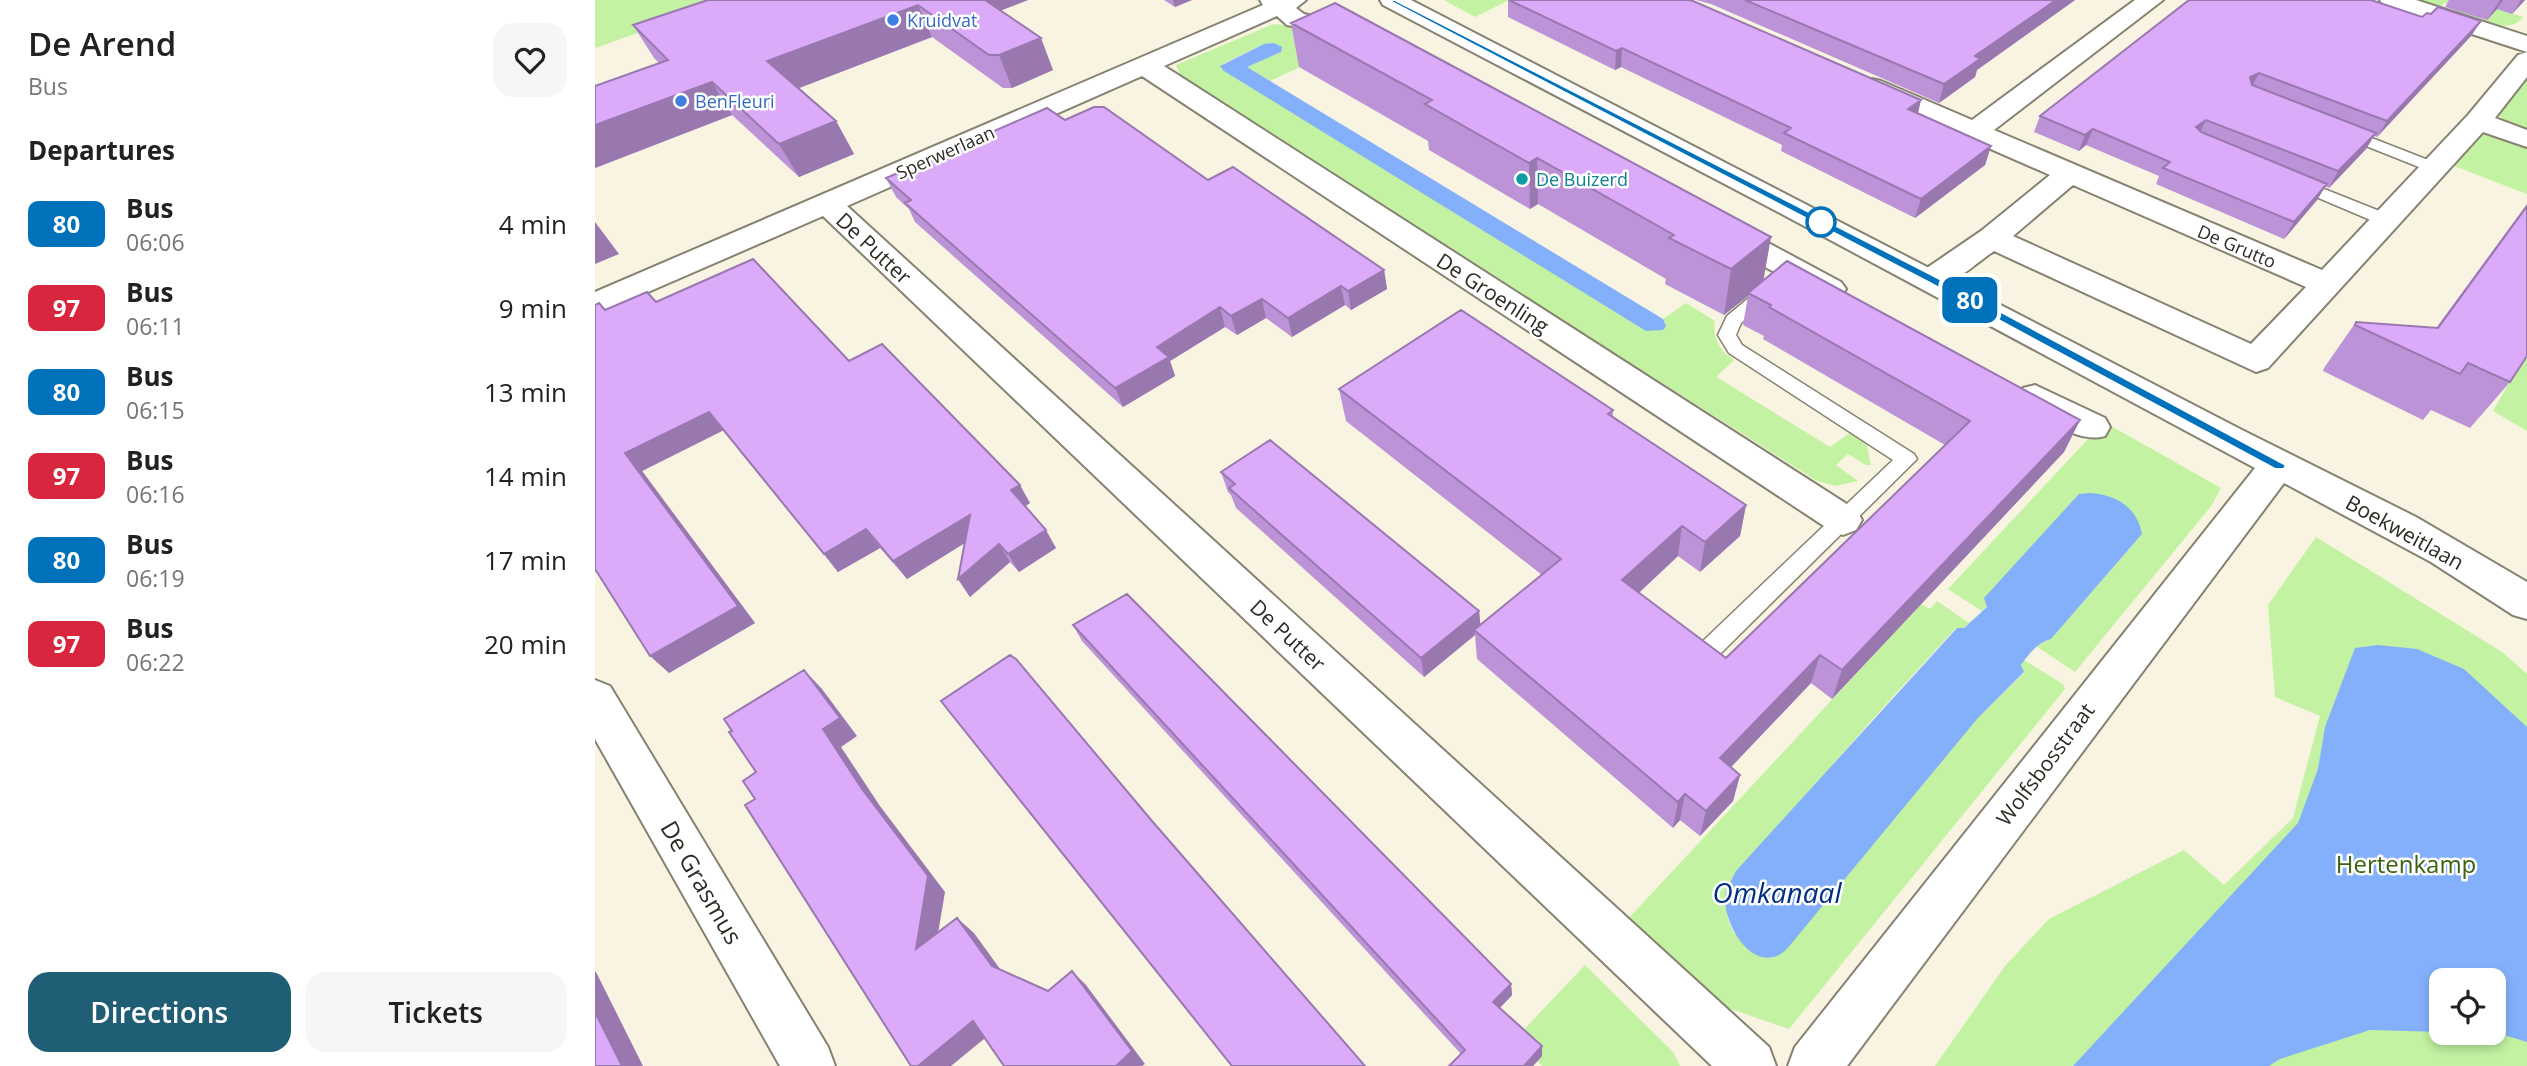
<!DOCTYPE html>
<style>
:root{--surface:#fff;--page:#f6f6f6;--text:#222;--muted:#767676;--accent:#205e75}
body{margin:0;font-family:"Open Sans",sans-serif;background:var(--page);color:var(--text);height:100vh;display:flex;flex-direction:column;font-size:26px;white-space:nowrap}
*{box-sizing:border-box;margin:0}
p{font-size:23px;color:var(--muted)}
.icon{flex:none;width:38px;height:38px;fill:none;stroke:currentColor;stroke-width:2;stroke-linecap:round;stroke-linejoin:round}
.map{position:relative;flex:1;overflow:hidden}
.details{display:flex;flex-direction:column;background:var(--surface);width:595px}
.details>*{flex:none}
.badge{padding:0 14px;border-radius:10px;font-size:24px;line-height:46px}
.tools{position:absolute;left:1834px;top:968px;display:grid;gap:14px}
.tools a{display:grid;place-items:center;width:77px;height:77px;border-radius:14px;background:var(--surface);box-shadow:0 4px 10px #0003;font-size:35px}
.map>.badge{position:absolute;translate:-50% -50%;box-shadow:0 0 0 4px #fff}
h2{padding:0 28px;font-size:26px;line-height:63px}
.round{display:grid;place-items:center;flex:none;width:74px;height:74px;border-radius:21px;background:var(--page)}
.summary{display:flex;align-items:center;justify-content:space-between;height:119px;padding:0 28px}
h1{font-size:33px;font-weight:600;line-height:52px}
.cta{display:flex;gap:14px;margin-top:auto;padding:14px 28px}
.cta a{flex:1;height:80px;border-radius:21px;background:var(--accent);color:#fff;font-size:28px;font-weight:600;line-height:80px;text-align:center}
.cta a+a{background:var(--page);color:var(--text)}
ul{padding:0;list-style:none}
li{display:flex;align-items:center;gap:21px;height:84px;padding:0 28px}
li div{flex:1}
li b{display:block;font-size:26px}
li em{font-style:normal}
li .badge{min-width:77px;font-weight:700;text-align:center}
main{display:flex;flex:1;min-height:0}
.map>svg:first-child{display:block}
</style>
<main>
<section class="details">
<div class="summary"><div><h1>De Arend</h1><p>Bus</p></div><a class="round"><svg class="icon" aria-label="heart" viewBox="0 0 24 24"><path d="M12 20l-8-8c-3-5 5-10 8-4 3-6 11-1 8 4z"/></svg></a></div>
<h2>Departures</h2>
<ul>
<li><span class="badge" style="background:#0072bc;color:#fff">80</span><div><b>Bus</b><p>06:06</p></div><em>4 min</em></li>
<li><span class="badge" style="background:#d7263d;color:#fff">97</span><div><b>Bus</b><p>06:11</p></div><em>9 min</em></li>
<li><span class="badge" style="background:#0072bc;color:#fff">80</span><div><b>Bus</b><p>06:15</p></div><em>13 min</em></li>
<li><span class="badge" style="background:#d7263d;color:#fff">97</span><div><b>Bus</b><p>06:16</p></div><em>14 min</em></li>
<li><span class="badge" style="background:#0072bc;color:#fff">80</span><div><b>Bus</b><p>06:19</p></div><em>17 min</em></li>
<li><span class="badge" style="background:#d7263d;color:#fff">97</span><div><b>Bus</b><p>06:22</p></div><em>20 min</em></li>
</ul>
<div class="cta"><a>Directions</a><a>Tickets</a></div>
</section>
<div class="map">
<svg width="1932" height="1066" viewBox="0 0 1932 1066">
<rect width="100%" height="100%" fill="#f8f4e1"/>
<path fill="#c2f2a2" fill-rule="evenodd" d="M0 0H116L122 5 0 48Z
M849 0H914L880 17Z
M1825 0H1875L1928 17C1912 37 1879 18 1859 11L1862 7 1850 3 1845 7Z
M678 24 689 25 748 47 675 81 651 67 686 52 669 44 627 64 1071 326 1068 319 1091 303 1120 321C1117 338 1125 351 1139 360L1122 376 1123 378 1235 447 1256 432 1272 446 1276 465H1271L1253 454 1241 465 1263 481 1241 486 1222 481 587 79 581 65Z
M1932 75V131L1915 125 1901 113Z
M1893 134 1932 145V194L1854 164 1883 135Z
M1932 352V431L1898 411Z
M1509 422 1626 488 1617 505 1480 672 1441 646 1456 639 1547 534 1392 606 1387 611 1353 589Z
M1721 537 1907 652 1932 674V1066H1340L1410 966 1454 919 1589 850 1629 885 1698 818 1725 716 1680 697 1673 605ZM1846 980H1899V1032H1846Z
M1342 601 1374 623 1369 628H1361C1281 714 1203 802 1130 894L1133 919 1139 934 1382 719 1429 673 1426 665 1429 660 1468 684 1470 689 1194 1029 1127 1006 1033 919 1326 604 1335 609Z
M990 965 1079 1053 1085 1066H947L921 1038Z"/>
<path fill="#84affb" d="M679 43 687 47 686 52 652 67 1068 319 1071 326 1068 330 1051 331 629 71 625 66 669 44Z
M1496 493C1521 495 1542 507 1547 534L1456 639C1442 643 1435 653 1426 665L1429 672 1382 719 1196 944C1193 948 1188 953 1184 955 1153 970 1128 920 1130 896 1131 888 1138 878 1141 871L1362 628H1369L1392 607 1389 598 1484 494Z
M1783 645 1822 649 1869 669 1932 727V1042L1906 1034 1854 1033 1899 1032V980H1846V1032L1775 1030 1685 1059 1674 1066H1478L1703 823 1723 769 1730 727 1760 648Z"/>
<g fill="none" stroke-linecap="round" stroke-linejoin="round">
<g stroke="#868271" stroke-width="3">
<path id="service" d="M1751 128 1846 165 1848 168 1840 173 1834 171 1746 136 1743 133Z
M1699 177 1797 216 1799 220 1797 224H1785L1693 185 1691 182 1693 179Z
M1173 285 1182 291 1146 323 1141 335 1147 345 1319 454 1322 459 1125 654 1117 657 1109 654 1106 647 1109 640 1298 460 1134 353 1123 335 1132 316 1167 287Z"/>
</g>
<g stroke="#868271" stroke-width="4">
<path id="minor" d="M665 0H711L701 8 709 14 763 26 766 31 763 36 754 38 692 25 682 16 569 66 1261 510 1267 520 1261 530 1248 535 1235 530 547 76 252 206 1174 1047 1181 1066H1117L228 216 0 315V292L668 5Z
M1540 0H1568L1399 130 1727 270 1873 115 1923 55 1932 52V77L1900 118 1932 130V147L1888 132 1673 368 1661 372 1399 251C1378 265 1352 293 1326 286L1321 279 1326 272 1386 231 1455 175 1268 93 1264 87 1268 81 1277 79 1286 81 1377 120ZM1478 185 1711 287 1656 344 1418 236Z
M1785 0H1821L1932 36V52L1788 5Z
M1127 222 1138 224 1246 282 1251 289 1246 296 1235 299 1224 296 1116 238 1112 231 1116 224Z
M1440 385 1510 418 1515 427 1510 436C1482 444 1451 418 1428 406L1423 397 1428 388Z
M0 680 15 686 233 1047 240 1066H185L0 739Z"/>
</g>
<g stroke="#868271" stroke-width="4">
<path id="tertiary" d="M785 0H816L1647 430 1821 517 1932 582V619L1918 615 1836 562 1689 483 1252 1066H1193L1200 1047 1660 468 1185 213 788 5Z"/>
</g>
<use href="#service" fill="#fff" fill-rule="evenodd"/>
<use href="#minor" fill="#fff" fill-rule="evenodd"/>
<use href="#tertiary" fill="#fff" fill-rule="evenodd"/>
</g>
<path fill="#bc93d7" d="M113 0H433L406 10 458 70 417 88H408L337 37 204 88 241 121 259 154 204 177 137 115 0 168V86L64 63 59 58 38 25Z
M569 0H597L580 7Z
M913 0H1093L1323 113 1396 146 1390 165 1320 218 1186 151 1187 145 1026 67 1020 70 913 17Z
M1101 0H1480L1382 70 1380 77 1344 103 1116 4Z
M1854 0H1930L1917 14 1902 9 1892 20 1850 7Z
M1836 14 1886 21 1876 36 1782 137 1779 136 1771 149 1734 188 1730 186 1722 200 1689 239 1561 184 1564 176 1491 145 1484 151 1439 132 1445 116Z
M696 23 1168 280 1485 420 1469 452 1237 699 1216 683 1136 767 1145 775 1138 801 1105 836 1085 820 1078 828 882 659 880 635 829 677 641 508 636 495 633 492 626 472 884 611 885 625 947 575 751 421 744 389 1018 410V416L1151 505 1145 536 1105 572 1083 556 1044 593 1131 658 1350 445 1168 339 1169 336 1148 325 1153 296 1129 315 1070 284 1071 279 943 204 935 209 834 150 833 141 704 67Z
M470 120 613 180 789 270 792 289 756 310 750 305 697 337 671 318 642 335 630 327 575 361 580 376 528 407 320 222 314 209 301 197 291 178Z
M1932 204V356L1915 382 1875 428 1836 410 1828 420 1728 371 1729 368 1761 322 1841 328Z
M61 302 254 361 435 503 430 506 461 548 424 572 415 562 375 597 363 579 369 543 312 579 285 548 243 572 129 430 47 471 160 623 74 673 10 310Z
M478 625 916 984 917 995 905 1008 947 1046V1056L938 1066H854L866 1054 487 641Z"/>
<path fill="#9978af" d="M376 0H433L384 19Z
M578 0H597L580 7Z
M1461 0H1480L1382 70 1380 77 1344 103 1349 84 1380 56Z
M1905 0H1908L1902 9 1892 20Z
M1926 0H1930L1917 14Z
M323 5 337 37 191 93 172 61Z
M1886 21 1876 36 1782 137 1792 121Z
M446 38 458 70 417 88 404 55Z
M1027 48 1026 67 1020 70 1021 51Z
M1664 73 1656 89 1655 77Z
M117 82 137 115 0 168V125Z
M1326 100 1322 118 1313 109Z
M1611 120 1603 136 1601 127Z
M241 121 259 154 204 177 184 144Z
M1498 129 1491 145 1484 151 1490 135Z
M1781 133 1771 149 1734 188 1743 171Z
M1396 146 1390 165 1320 218 1326 199Z
M942 158 943 204 935 209 934 163Z
M1732 184 1722 200 1689 239 1699 222Z
M0 222 24 254 0 264Z
M1176 237 1168 283 1153 293V296L1129 315 1136 269Z
M789 270 792 289 756 310 753 291Z
M746 286 750 305 697 337 693 318Z
M667 299 671 318 642 335 636 316Z
M625 307 630 327 575 361 580 376 528 407 520 388 562 347Z
M114 412 129 430 47 471 160 623 74 673 55 656 30 453Z
M1485 420 1469 452 1237 699 1247 670Z
M425 485 435 503 426 509 416 490Z
M1151 505 1145 536 1105 572 1110 542Z
M375 515 386 533 312 579 298 561Z
M1087 526 1083 556 1025 610 1027 580Z
M271 529 285 548 243 572 229 554Z
M451 530 461 548 424 572 413 554Z
M404 544 415 562 375 597 363 579Z
M884 611 886 630H879L880 635 829 677 826 658Z
M1225 655 1216 683 1119 785 1125 758Z
M209 670 227 689 262 736 246 747 285 806 350 892 338 963 321 949 267 789 228 729Z
M1145 775 1138 801 1105 836 1111 811Z
M1090 794 1085 820 1078 828 1083 802Z
M362 918 379 933 413 980 397 966Z
M0 971 1 972 48 1066H27L0 1012Z
M477 971 491 985 550 1064 547 1066H523Z
M916 984 917 995 900 1013 898 1002Z
M378 1021 395 1034 356 1066H323Z
M947 1046V1056L938 1066H929Z"/>
<path fill="#dbabfa" stroke="#9978af" stroke-width="2" d="M113 0H390L446 38 404 55H394L323 5 172 61 241 121 184 144 117 82 0 125V86L73 60 38 25Z
M914 0H1093L1098 1 1326 100 1313 109 1396 146 1326 199 1189 133 1196 128 1027 48 1021 51Z
M1150 0H1461L1380 56 1385 59 1349 84Z
M1594 0H1776L1827 17 1832 13 1836 14 1843 7 1886 21 1792 121 1664 73 1655 77 1657 85 1781 133 1743 171 1611 120 1601 127 1606 132 1732 184 1699 222 1568 168 1575 162 1498 129 1490 135 1445 116Z
M740 3 1176 237 1136 269 1074 238 1079 235 942 158 934 163 830 104 837 100 696 23Z
M499 107H509L613 180 638 167 789 270 753 291 746 286 693 318 667 299 636 316 625 307 562 347 574 357 520 388 310 203 316 200 291 178 452 108 470 120Z
M1932 206V356L1915 382 1873 363 1865 374 1760 325 1761 322 1843 328Z
M158 259 254 361 287 344 425 485 416 490 451 530 413 554 404 544 363 579 375 515 298 561 271 529 229 554 114 412 30 453 143 606 55 656 0 569V305L4 303 10 310 52 292 61 302Z
M1192 261 1485 420 1247 670 1225 655 1125 758 1145 775 1111 811 1090 794 1083 802 879 630 966 559 744 389 866 310 1018 410 1013 414 1151 505 1110 542 1087 526 1027 580 1131 658 1375 421 1174 307 1176 305 1153 293Z
M675 440 884 611 826 658 634 488 640 484 626 472Z
M532 594 916 984 898 1002 947 1046 929 1066H854L870 1050 478 625Z
M415 655 421 659 557 821 770 1066H637L346 701Z
M209 670 245 718 228 729 267 789 333 876 321 949 362 918 397 966 453 991 477 971 537 1051 522 1065 523 1066H409L378 1021 323 1066H316L150 805 160 799 148 781 161 772 134 732 137 731 129 719Z
M0 1012 27 1066H0Z"/>
<path fill="#0072bc" stroke="#fff" stroke-width="2" d="M793 0H800L1341 277 1691 465 1689 469H1680L1333 282Z"/>
<g fill="#3f7fe0" stroke="#fff" stroke-width="2.5">
<circle cx="298" cy="20" r="7"/>
<circle cx="86" cy="101" r="7"/>
</g>
<circle fill="#0f9aa8" stroke="#fff" stroke-width="2.5" cx="927" cy="179" r="7"/>
<circle fill="#fff" stroke="#0072bc" stroke-width="3.5" cx="1226" cy="222" r="14"/>
<g text-anchor="middle" dominant-baseline="central" stroke-width="5" stroke-linejoin="round" paint-order="stroke">
<g font-size="18" fill="#366cbe" stroke="#fff" text-anchor="start">
<text x="312" y="20">Kruidvat</text>
<text x="100" y="101">BenFleuri</text>
</g>
<g font-size="18" fill="#2d2b24" stroke="#fff">
<text transform="translate(350 152) rotate(-24)">Sperwerlaan</text>
<text transform="translate(1642 246) rotate(23)">De Grutto</text>
</g>
<g font-size="18" fill="#0d838f" stroke="#fff" text-anchor="start">
<text x="941" y="179">De Buizerd</text>
</g>
<g font-size="21" fill="#2d2b24" stroke="#fff">
<text transform="translate(279 248) rotate(43)">De Putter</text>
<text transform="translate(898 293) rotate(33)">De Groenling</text>
<text transform="translate(1810 532) rotate(29)">Boekweitlaan</text>
<text transform="translate(693 635) rotate(43)">De Putter</text>
<text transform="translate(1450 764) rotate(-53)">Wolfsbosstraat</text>
</g>
<g font-size="24" fill="#39620e" stroke="#fff">
<text x="1811" y="863">Hertenkamp</text>
</g>
<g font-size="24" fill="#2d2b24" stroke="#fff">
<text transform="translate(107 882) rotate(60)">De Grasmus</text>
</g>
<g font-size="28" font-style="italic" fill="#002f83" stroke="#fff">
<text x="1182" y="892">Omkanaal</text>
</g>
</g>
</svg>
<div class="tools">
<a><svg class="icon" aria-label="locate" viewBox="0 0 24 24"><circle cx="12" cy="12" r="6"/><path d="M12 2v4M12 18v4M2 12h4M18 12h4"/></svg></a>
</div>
<b class="badge" style="left:1375px;top:300px;background:#0072bc;color:#fff">80</b>
</div>
</main>
